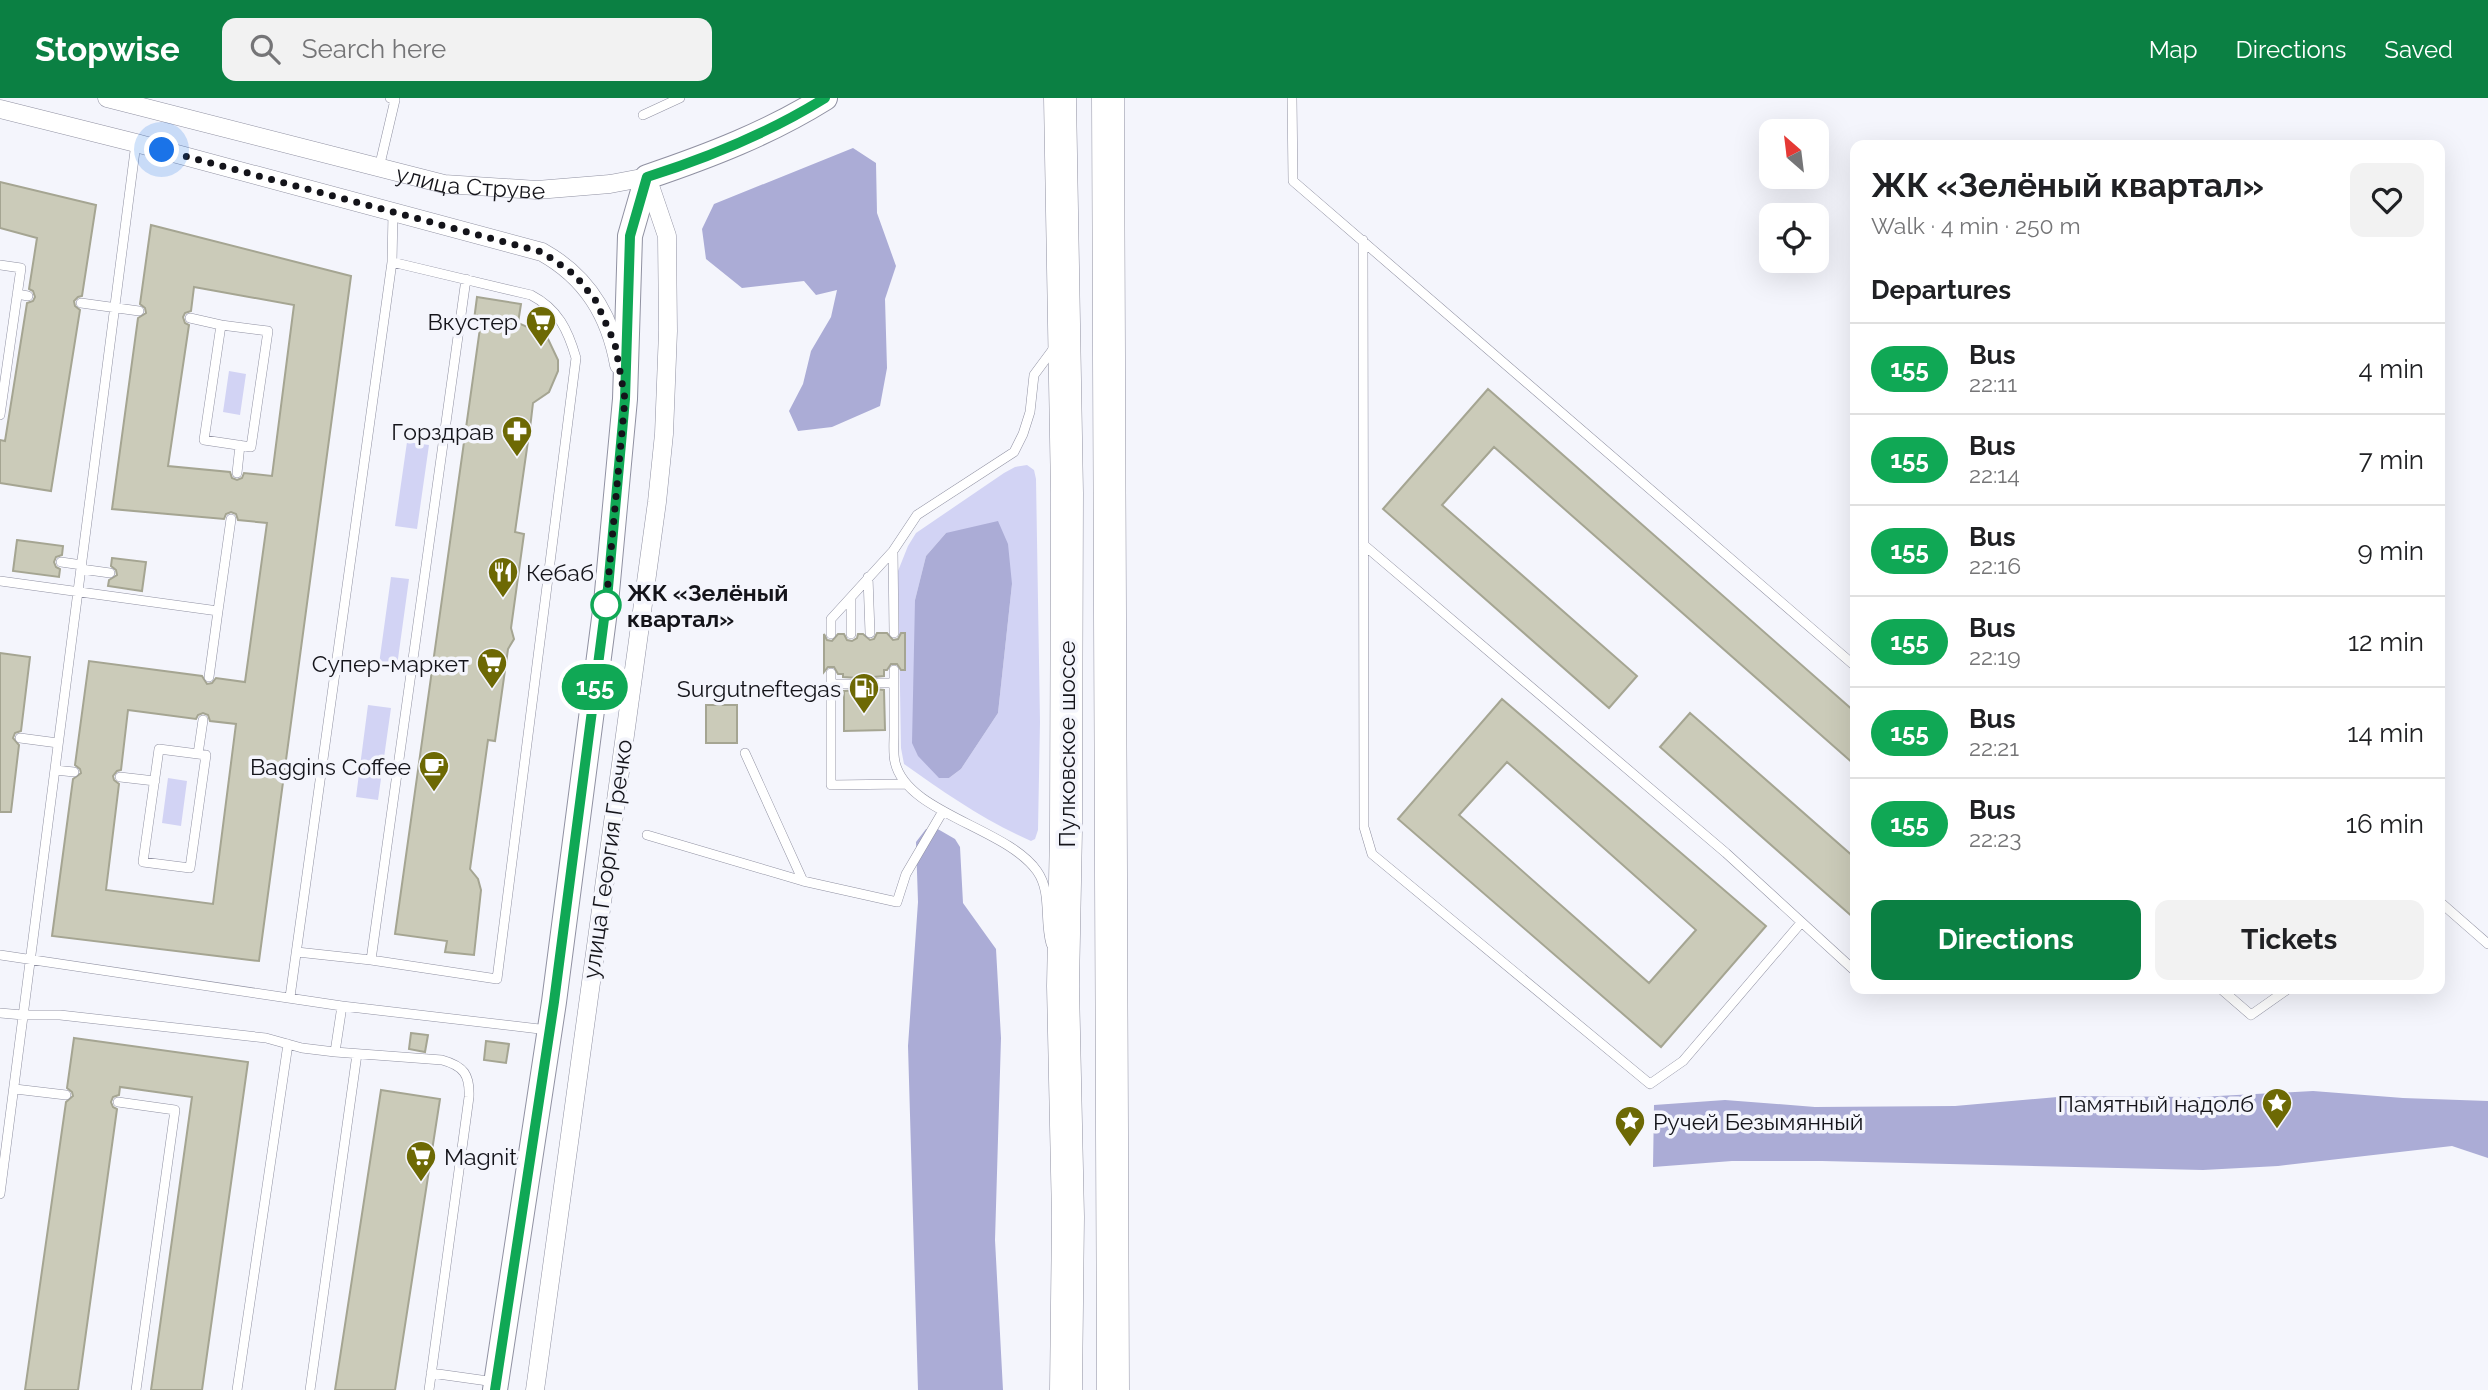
<!DOCTYPE html>
<meta charset="utf-8">
<style>
:root{--surface:#fff;--page:#f2f2f2;--text:#202124;--muted:#757577;--line:#e0e0e0;--accent:#0b8043}
body{margin:0;font-family:Raleway,sans-serif;background:var(--page);color:var(--text);height:100vh;display:flex;flex-direction:column;font-size:26px;white-space:nowrap}
*{box-sizing:border-box;margin:0}
p{font-size:23px;color:var(--muted)}
.icon{flex:none;width:38px;height:38px;fill:none;stroke:currentColor;stroke-width:2;stroke-linecap:round;stroke-linejoin:round}
.map{position:relative;flex:1;overflow:hidden}
.sheet{position:absolute;left:1850px;top:42px;width:595px;height:854px;display:flex;flex-direction:column;background:var(--surface);border-radius:14px;box-shadow:0 7px 28px #0002}
.sheet>*{flex:none}
.badge{padding:0 14px;border-radius:23px;font-size:24px;line-height:46px}
.needle{width:46px;rotate:332deg}
.controls{position:absolute;left:1759px;top:21px;display:grid;gap:14px}
.controls a{display:grid;place-items:center;width:70px;height:70px;border-radius:14px;background:var(--surface);box-shadow:0 7px 28px #0002;font-size:35px}
.you{position:absolute;width:35px;height:35px;margin:-18px;border:5px solid #fff;border-radius:50%;background:#1a73e8;box-shadow:0 0 0 10px #1a73e833}
.map>.badge{position:absolute;translate:-50% -50%;box-shadow:0 0 0 4px #fff}
h2{padding:0 21px;font-size:26px;line-height:63px}
.round{display:grid;place-items:center;flex:none;width:74px;height:74px;border-radius:14px;background:var(--page)}
.overview{display:flex;align-items:center;justify-content:space-between;height:119px;padding:0 21px}
h1{font-size:33px;font-weight:700;line-height:52px}
.button{display:flex;gap:14px;margin-top:auto;padding:14px 21px}
.button a{flex:1;height:80px;border-radius:14px;background:var(--accent);color:#fff;font-size:28px;font-weight:700;line-height:80px;text-align:center}
.button a+a{background:var(--page);color:var(--text)}
ul{padding:0;list-style:none}
li{display:flex;align-items:center;gap:21px;height:91px;padding:0 21px;border-top:2px solid var(--line)}
li div{flex:1}
li b{display:block;font-size:26px}
li em{font-style:normal}
li .badge{min-width:77px;font-weight:700;text-align:center}
header{display:flex;align-items:center;gap:42px;box-sizing:border-box;height:98px;padding:0 35px;background:var(--accent);color:#fff}
header strong{font-size:33px}
nav{display:flex;gap:38px;margin-inline-start:auto;font-size:24px}
.search{width:490px;height:63px;background:var(--page);display:flex;align-items:center;gap:18px;box-sizing:border-box;padding:0 24px;border-radius:14px;color:var(--muted);font-size:26px}
.map>svg:first-child{display:block}
</style>
<header>
<strong>Stopwise</strong>
<div class="search"><svg class="icon" aria-label="search" viewBox="0 0 24 24"><circle cx="10" cy="10" r="6"/><path d="M15 15l6 6"/></svg>Search here</div>
<nav><a>Map</a><a>Directions</a><a>Saved</a></nav>
</header>
<div class="map">
<svg width="2488" height="1292" viewBox="0 0 2488 1292">
<rect width="100%" height="100%" fill="#f4f5fc"/>
<path fill="#d2d3f4" fill-rule="evenodd" d="M229 273 246 276 240 317 223 314Z
M407 344 429 347 417 431 395 428Z
M1027 367 1034 372 1036 381 1040 624 1038 732 1035 741 1031 743C985 723 945 695 904 666L901 650 898 473 908 448 916 435 1004 375 1015 369ZM946 435 1012 486 998 615 961 671 949 680 915 502 926 458Z
M391 479 409 481 397 568 379 566Z
M368 607 391 610 378 702 356 699Z
M168 680 187 683 181 728 162 725Z"/>
<path fill="#abacd6" d="M853 50 876 65 877 115 896 168 885 201 887 270 880 308 832 329 798 333 789 313 803 286 811 253 831 219 837 192 816 197 804 183 742 190 706 161 702 131 714 106Z
M998 423 1008 446 1012 486 998 615 961 671 949 680H939L918 658 912 645 915 502 926 458 946 435Z
M936 730 955 741 960 749 963 805 996 851 1001 940 995 1142 1003 1292H918L908 948 918 804 916 744 926 731Z
M2313 993 2403 1000 2488 1003V1060L2452 1048 2278 1068 2203 1072 1822 1063H1732L1653 1069 1654 1007 1725 1002 1815 1009 1955 1008 2069 998 2199 999Z"/>
<path fill="#cbcbb9" stroke="#a5a592" stroke-width="2" fill-rule="evenodd" d="M0 84 96 107 82 198 78 199 74 203 75 208 80 212 51 393 0 385V342L5 343 27 205 33 203 35 199 33 193 29 191 37 140 0 130Z
M151 127 351 178 259 863 52 838 73 681 81 675 80 671 75 667 89 563 202 578 207 586 212 585 216 580 245 584 267 425 238 422 236 416 231 414 226 416 224 421 112 411 138 220 146 215 145 210 140 206ZM194 189 294 207 272 378 244 375 242 380 237 382 232 380 230 374 168 368 189 227 185 225 183 219 185 215 191 213ZM128 612 196 621 198 617 203 615 208 617 210 623 236 626 213 806 106 792 119 686 114 682 113 678 117 673 121 672Z
M477 199 521 206 518 225 539 234 548 241 558 262V273L549 294 533 305 531 322 515 434 524 436 511 530 514 541 508 551 495 643 488 642 470 771 478 781 481 792 474 857 445 854 447 843 395 836 481 223 474 222Z
M1488 291 1855 614V667L1494 349 1442 407 1637 578 1609 610 1383 411Z
M17 442 63 448 62 457 56 459 54 464 56 469 60 471 59 479 13 473Z
M112 460 146 464 142 493 108 488 109 482 117 477 116 472 111 468Z
M877 535H887L893 542 898 541 901 535H905V572H901L897 566H891L887 572H884V578L874 579 870 584 874 591 884 592 885 632 844 633V593L858 592 862 585 858 580 843 579V576H838L834 569H828L824 574V536L827 542 832 543 838 536H844L847 542 852 543 857 540 858 536H863L870 542 874 541Z
M0 555 30 559 21 633 15 635 13 640 19 647 11 714H0Z
M1502 601 1766 828 1661 949 1398 721ZM1507 664 1696 832 1649 885 1459 717Z
M706 607H737V645H706Z
M1690 615 1855 760V821L1660 649Z
M411 935 428 937 425 954 409 951Z
M74 940 248 964 202 1292H151L192 999 120 989 119 997 113 999 111 1004 113 1009 117 1011 78 1292H25L66 1004 73 998 72 994 67 990Z
M486 943 509 946 506 965 484 962Z
M381 992 440 1001 395 1292H335Z"/>
<g fill="none" stroke-linecap="round" stroke-linejoin="round">
<g stroke="#9091a2" stroke-width="10">
<path id="lane" d="M1292 0 1293 83 1855 568
M643 17 680 0
M379 70 395 2 390 0
M1363 142 1364 729 1372 756 1650 986 1683 963 1800 826
M0 167 21 170 0 317
M17 196 28 198
M81 205 139 213
M190 220 221 227
M221 227 268 233 251 349 204 342Z
M237 375 240 347
M1364 447 1726 755 1855 873
M893 453 894 535
M61 464 82 467
M81 471 110 475
M868 479 870 535
M0 483 218 513 209 579
M851 500V536
M218 513 231 421
M831 536V521L893 453 917 417 1014 354 1023 336 1030 314 1034 277 1054 250
M894 572C894 594 894 615 894 637 894 645 893 656 895 664 906 715 1007 730 1037 773 1052 794 1044 822 1051 846
M831 575V687L905 686
M877 585H894
M831 586H855
M20 640 58 645
M159 651 206 657 190 770 143 764Z
M745 655 803 783
M198 656 203 622
M55 672 74 674
M120 679 155 683
M647 737 803 783 897 804 906 776 943 713
M2440 804 2488 846
M297 854 371 862 497 881 576 260C568 232 558 211 531 197L392 164
M0 857 342 908 548 932
M371 862 466 181
M2221 891 2251 917 2288 891
M290 899 392 164 393 115
M0 915 23 917H60L266 940 302 950 335 954 442 962C464 968 470 977 469 999L429 1292
M335 954 342 908
M15 991 66 997
M118 1004 175 1012 136 1292
M0 1096 136 45
M431 1275 495 1284
M237 1292 288 946
M310 1292 357 956"/>
</g>
<g stroke="#9091a2" stroke-width="19">
<g id="street">
<path id="s1" d="M107 0 444 86 537 92 610 86 647 79 667 138 668 233 664 336 657 404 535 1292"/>
<path d="M0 11 136 45 542 154C587 179 610 217 619 267"/>
</g>
</g>
<g stroke="#9091a2" stroke-width="26">
<path id="secondary" d="M495 1292 554 904 606 505 625 301 630 138 647 79C709 58 769 35 825 0"/>
</g>
<g stroke="#9091a2" stroke-width="33">
<path id="highway" d="M1060 0 1067 395 1066 732 1063 888 1068 1119 1066 1292
M1108 0 1113 1292"/>
</g>
<use href="#lane" stroke="#fff" stroke-width="9"/>
<use href="#street" stroke="#fff" stroke-width="18"/>
<use href="#secondary" stroke="#fff" stroke-width="24"/>
<use href="#highway" stroke="#fff" stroke-width="32"/>
</g>
<g fill="none" stroke-linecap="round" stroke-linejoin="round">
<g stroke="#fff" stroke-width="16">
<path id="line" d="M495 1292 554 904 608 490 625 301 630 138 647 79C710 59 769 35 825 0"/>
</g>
<use href="#line" stroke="#10a855" stroke-width="10"/>
<path stroke="#14141a" stroke-width="7" stroke-dasharray="0 12.6" d="M162 52 542 154 575 177 596 203 615 246 625 301 606 507"/>
</g>
<defs>
<g id="supermarket-pin" transform="scale(1.575)"><path d="M0 17L-7.5 6A9.5 9.5 0 1 1 7.5 6Z" fill="#6d6904" stroke="#f4f5fc"/><path d="M-6-5.5h2.5l.6 2H6L4.5 2H-2.5L-4.4-4H-6ZM-1.5 3.2a1.3 1.3 0 1 0 .1 0ZM3 3.2a1.3 1.3 0 1 0 .1 0Z" fill="#fff"/></g>
<g id="pharmacy-pin" transform="scale(1.575)"><path d="M0 17L-7.5 6A9.5 9.5 0 1 1 7.5 6Z" fill="#6d6904" stroke="#f4f5fc"/><path d="M-2-6h4v4h4v4h-4v4h-4v-4h-4v-4h4Z" fill="#fff"/></g>
<g id="restaurant-pin" transform="scale(1.575)"><path d="M0 17L-7.5 6A9.5 9.5 0 1 1 7.5 6Z" fill="#6d6904" stroke="#f4f5fc"/><path d="M-5-6h1v4h1v-4h1v4h1v-4h1v5L-1.5 .5V6h-2V.5L-5-1ZM5-6V6H3V1.5H1.5Q1.5-4 5-6Z" fill="#fff"/></g>
<g id="fuel-pin" transform="scale(1.575)"><path d="M0 17L-7.5 6A9.5 9.5 0 1 1 7.5 6Z" fill="#6d6904" stroke="#f4f5fc"/><path d="M-5.5-6h7V0h2V4h1.3V-2.5L3-4.5l.8-.8L6-3V5H2.5V1h-1V6h-7ZM-4.2-4.7v3.2H.2V-4.7Z" fill="#fff"/></g>
<g id="cafe-pin" transform="scale(1.575)"><path d="M0 17L-7.5 6A9.5 9.5 0 1 1 7.5 6Z" fill="#6d6904" stroke="#f4f5fc"/><path d="M-5.5-4.5H6V0H3Q3 3.5 0 3.5H-2.5Q-5.5 3.5-5.5 0ZM3-3.2v2h1.7v-2ZM-6 4.5H4V6H-6Z" fill="#fff"/></g>
<g id="sight-pin" transform="scale(1.575)"><path d="M0 17L-7.5 6A9.5 9.5 0 1 1 7.5 6Z" fill="#6d6904" stroke="#f4f5fc"/><path d="M0-6L1.8-2.2L6-1.7L2.9 1.2L3.7 5.4L0 3.3L-3.7 5.4L-2.9 1.2L-6-1.7L-1.8-2.2Z" fill="#fff"/></g>
</defs>
<g fill-rule="evenodd">
<use href="#supermarket-pin" x="541" y="223"/>
<use href="#pharmacy-pin" x="517" y="333"/>
<use href="#restaurant-pin" x="503" y="474"/>
<use href="#supermarket-pin" x="492" y="565"/>
<use href="#fuel-pin" x="864" y="590"/>
<use href="#cafe-pin" x="434" y="668"/>
<use href="#sight-pin" x="2277" y="1005"/>
<use href="#sight-pin" x="1630" y="1023"/>
<use href="#supermarket-pin" x="421" y="1058"/>
</g>
<circle fill="#fff" stroke="#10a855" stroke-width="3.5" cx="606" cy="507" r="14"/>
<g text-anchor="middle" dominant-baseline="central" stroke-width="7" stroke-linejoin="round" paint-order="stroke">
<g font-size="23" fill="#14141a" stroke="#f4f5fc">
<text stroke="none"><textPath href="#s1" startOffset="374">улица Струве</textPath></text>
<text transform="translate(1066 646) rotate(-90)">Пулковское шоссе</text>
<text transform="translate(607 761) rotate(-82)">улица Георгия Гречко</text>
</g>
<g font-size="23" fill="#14141a" stroke="#f4f5fc" text-anchor="end">
<text x="518" y="223">Вкустер</text>
<text x="494" y="333">Горздрав</text>
<text x="526" y="474" text-anchor="start">Кебаб</text>
<text x="469" y="565">Супер-маркет</text>
<text x="841" y="590">Surgutneftegas</text>
<text x="411" y="668">Baggins Coffee</text>
<text x="2254" y="1005">Памятный надолб</text>
<text x="1653" y="1023" text-anchor="start">Ручей Безымянный</text>
<text x="444" y="1058" text-anchor="start">Magnit</text>
</g>
<g font-size="23" font-weight="bold" fill="#14141a" stroke="#f4f5fc" text-anchor="start">
<text x="627" y="494">ЖК «Зелёный<tspan x="627" dy="26">квартал»</tspan></text>
</g>
</g>
</svg>
<div class="controls">
<a><svg class="needle" viewBox="-14 -14 28 28"><path d="M0-13l5 13h-10z" fill="#e53935"/><path d="M0 13l5-13h-10z" fill="#757577"/></svg></a>
<a><svg class="icon" aria-label="locate" viewBox="0 0 24 24"><circle cx="12" cy="12" r="6"/><path d="M12 2v4M12 18v4M2 12h4M18 12h4"/></svg></a>
</div>
<div class="you" style="left:162px;top:52px"></div>
<b class="badge" style="left:595px;top:589px;background:#10a855;color:#fff">155</b>
<section class="sheet">
<div class="overview"><div><h1>ЖК «Зелёный квартал»</h1><p>Walk · 4 min · 250 m</p></div><a class="round"><svg class="icon" aria-label="heart" viewBox="0 0 24 24"><path d="M12 20l-8-8c-3-5 5-10 8-4 3-6 11-1 8 4z"/></svg></a></div>
<h2>Departures</h2>
<ul>
<li><span class="badge" style="background:#10a855;color:#fff">155</span><div><b>Bus</b><p>22:11</p></div><em>4 min</em></li>
<li><span class="badge" style="background:#10a855;color:#fff">155</span><div><b>Bus</b><p>22:14</p></div><em>7 min</em></li>
<li><span class="badge" style="background:#10a855;color:#fff">155</span><div><b>Bus</b><p>22:16</p></div><em>9 min</em></li>
<li><span class="badge" style="background:#10a855;color:#fff">155</span><div><b>Bus</b><p>22:19</p></div><em>12 min</em></li>
<li><span class="badge" style="background:#10a855;color:#fff">155</span><div><b>Bus</b><p>22:21</p></div><em>14 min</em></li>
<li><span class="badge" style="background:#10a855;color:#fff">155</span><div><b>Bus</b><p>22:23</p></div><em>16 min</em></li>
</ul>
<div class="button"><a>Directions</a><a>Tickets</a></div>
</section>
</div>
